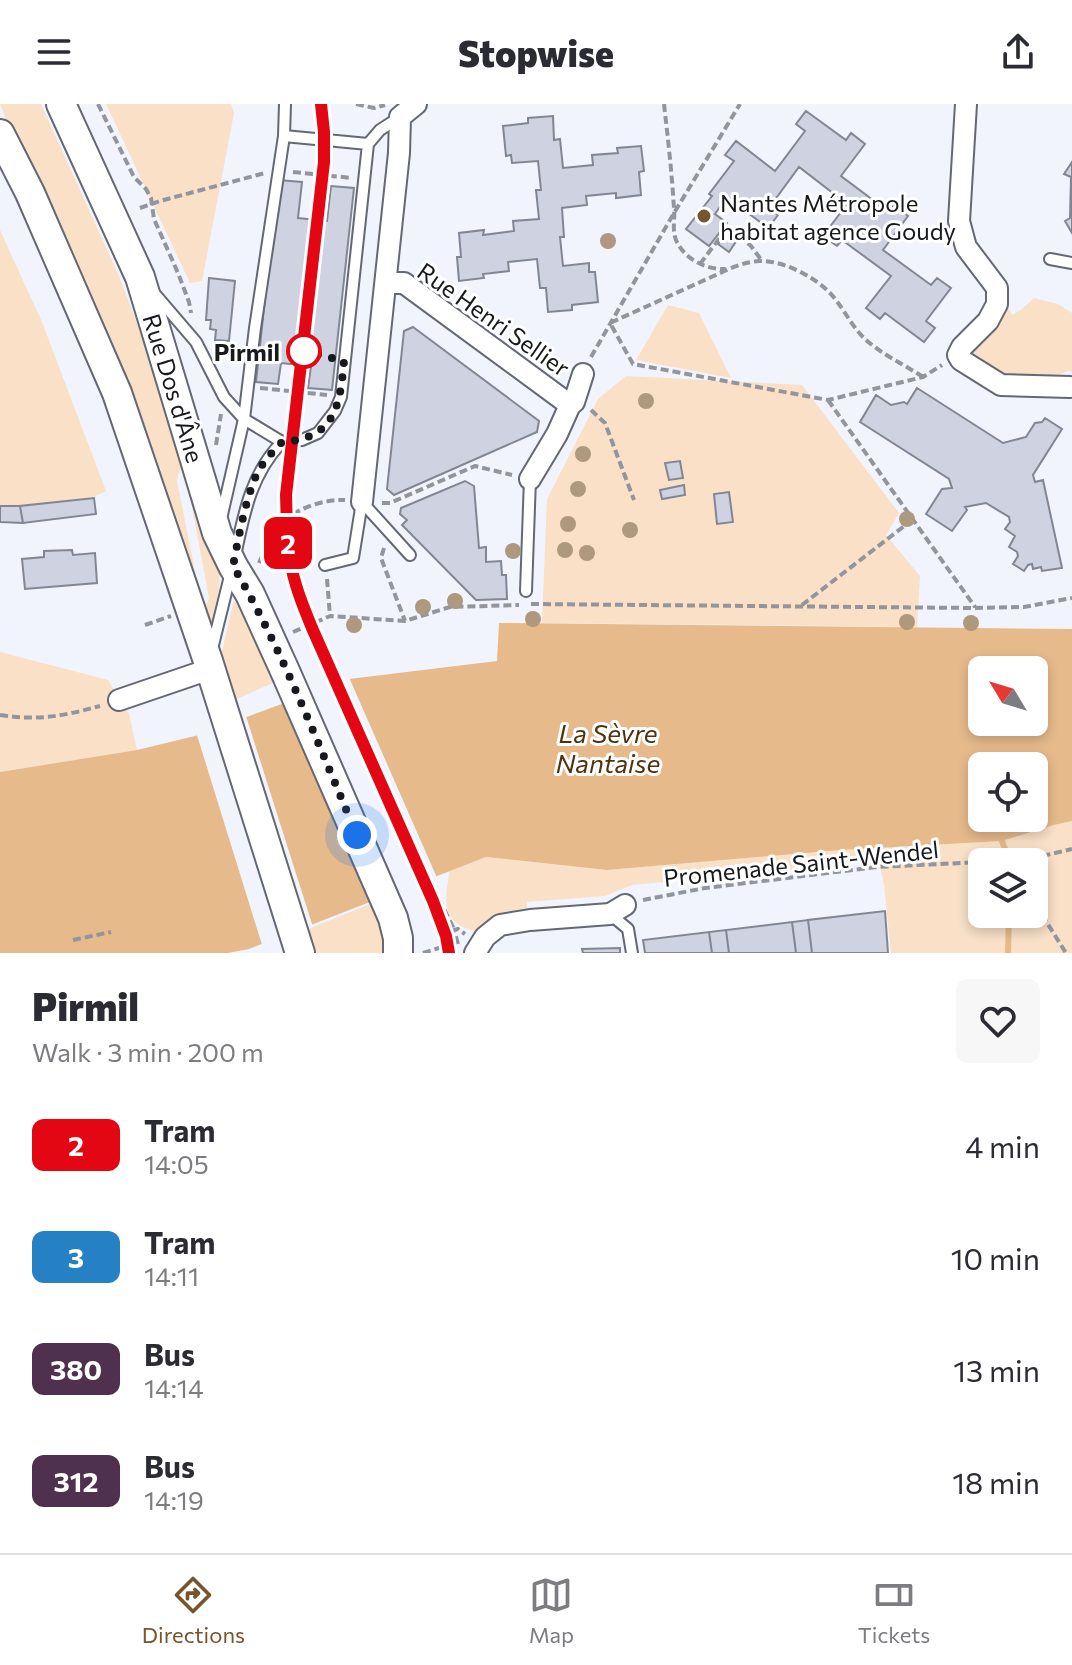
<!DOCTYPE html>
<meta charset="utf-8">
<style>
:root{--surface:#fff;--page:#f7f7f7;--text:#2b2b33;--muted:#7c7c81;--line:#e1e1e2;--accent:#76542c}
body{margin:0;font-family:Commissioner,sans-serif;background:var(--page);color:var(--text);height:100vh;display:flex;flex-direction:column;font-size:30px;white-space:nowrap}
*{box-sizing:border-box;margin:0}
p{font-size:26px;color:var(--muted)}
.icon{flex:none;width:44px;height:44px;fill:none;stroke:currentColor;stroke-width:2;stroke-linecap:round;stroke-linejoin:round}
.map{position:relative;height:849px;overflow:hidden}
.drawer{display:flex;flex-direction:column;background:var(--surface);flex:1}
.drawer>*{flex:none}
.badge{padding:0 16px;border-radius:12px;font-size:28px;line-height:52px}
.needle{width:52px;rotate:308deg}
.fabs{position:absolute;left:968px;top:552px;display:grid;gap:16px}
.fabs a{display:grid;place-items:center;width:80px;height:80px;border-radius:12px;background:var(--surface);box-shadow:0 4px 12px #0003;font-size:40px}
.you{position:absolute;width:40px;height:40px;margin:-20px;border:6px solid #fff;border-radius:50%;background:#1a73e8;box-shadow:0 0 0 12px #1a73e833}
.map>.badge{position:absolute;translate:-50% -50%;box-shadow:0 0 0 4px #fff}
.round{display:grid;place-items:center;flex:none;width:84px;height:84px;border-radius:12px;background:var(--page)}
.head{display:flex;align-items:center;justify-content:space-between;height:136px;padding:0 32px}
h1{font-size:38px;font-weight:800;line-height:60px}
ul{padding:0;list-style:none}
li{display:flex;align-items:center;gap:24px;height:112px;padding:0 32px}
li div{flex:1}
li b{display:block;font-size:30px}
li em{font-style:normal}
li .badge{min-width:88px;font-weight:700;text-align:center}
header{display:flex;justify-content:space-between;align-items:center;height:104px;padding:0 32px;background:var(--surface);font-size:36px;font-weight:800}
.tabs{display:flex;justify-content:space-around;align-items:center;height:112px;border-top:2px solid var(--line);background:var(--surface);font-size:22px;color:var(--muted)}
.tabs a{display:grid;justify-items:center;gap:4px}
.tabs .on{color:var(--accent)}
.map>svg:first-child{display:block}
</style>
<header><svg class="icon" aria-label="menu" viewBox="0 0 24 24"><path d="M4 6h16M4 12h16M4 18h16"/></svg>Stopwise<svg class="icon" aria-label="share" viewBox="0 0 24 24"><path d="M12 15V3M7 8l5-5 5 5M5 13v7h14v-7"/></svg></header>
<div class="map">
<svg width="1072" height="849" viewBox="0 0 1072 849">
<rect width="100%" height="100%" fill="#f1f4fd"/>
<path fill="#f9e0c7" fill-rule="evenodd" d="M0 0H41L119 172 137 219 184 359 178 371 177 377 200 492Z
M106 0H231L234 9 202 177 190 179Z
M0 126 42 218 106 387 94 393 20 402H0Z
M1034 194 1058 200 1072 209V268L1068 267 1021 287 965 252 979 220 1007 201 1012 211 1021 206Z
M668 201 699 209 731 274 636 256Z
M626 272 802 281 899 409 886 431 920 472 917 523 542 519 547 395 598 295Z
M189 372 220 469 219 486 211 522 205 504 209 494 187 376Z
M236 496 275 578 230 598 220 556 233 500Z
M0 548 108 576 129 610 137 646 0 668Z
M1072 717V849H891L884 781 879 757 632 781 605 792 527 798V804C503 808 493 809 476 827 441 820 444 795 450 767L486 753 607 766 841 746 1002 737 1054 721ZM982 758H1034V810H982Z
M370 800 387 833V849H310L301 828Z"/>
<path fill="#e6ba8b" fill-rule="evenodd" d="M499 519 1072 525V717L1054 721 1002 737 841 746 607 766 486 753 249 845 228 849H0V668L137 646 195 632 349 575 497 557ZM982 566H1034V618H982ZM982 662H1034V714H982Z"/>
<path fill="#f1f4fd" d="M348 571 438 776 373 800 284 595Z
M245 609 313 823 263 844 196 628Z"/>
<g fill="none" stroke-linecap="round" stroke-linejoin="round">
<path stroke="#e6ba8b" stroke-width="6" d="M1001 714 1002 737 1005 745
M1008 849 1009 810"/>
</g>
<path fill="#cfd3e1" stroke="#828693" stroke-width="2" d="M806 7 846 36 851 29 865 40 841 72 889 108 894 101 908 112 883 146 931 181 937 174 951 184 926 217 935 224 924 238 885 209 880 215 866 204 891 172 842 136 837 142 823 132 847 100 799 63 769 104 778 111 768 124 728 94 723 101 722 100 715 110 727 119 709 142 686 125 712 92 709 90 734 57 725 51 736 37 775 67 805 27 796 20Z
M553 12 554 36 560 35 563 64 593 61 592 51 618 49 617 44 641 42 644 67 639 68 641 91 616 94V89L586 92 587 101 562 104 564 133H560L563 162 589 159V168H595L598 198 572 201V206L548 208 546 184H540L537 155 508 158 509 167 483 170 484 174 459 177 457 153H461L459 129 484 126 483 131 514 127 513 117 539 115 536 86H541L538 57 512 59 511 51 506 52 503 22 528 19V14Z
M1072 58V129L1065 117 1070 114 1071 73 1064 70Z
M278 76 302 78 298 114 327 117 331 82 354 84 332 286 308 284 311 262 281 259 278 280 256 278Z
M726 129 737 136 729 148 718 140Z
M209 174 235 177 229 237 215 236 216 226 210 225 211 216H206Z
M413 223 539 317 537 328 394 391 387 385 404 227Z
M917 284 1003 339 1026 333 1035 319 1042 318 1045 314 1062 325 1033 371 1035 378 1043 376 1062 464 1042 467 1041 463 1033 465 1032 460 1028 461 1024 467 1013 460 1018 452 1017 448 1009 443 1015 432 1005 425 1010 418 1009 413 986 399 965 403 967 406 952 427 926 410 942 385 952 384 949 375 860 318 876 291 891 301 904 298 907 300Z
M680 357 683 374 669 376 665 359Z
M465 377 474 382 479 444 486 443V458L501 457 502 471H506L507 495 476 496 402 421 407 416 400 410 401 404Z
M684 381 685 391 662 395 660 386Z
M729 388 733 418 717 420 714 390Z
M94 394 96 410 23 419 20 402Z
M0 402H20L23 419 0 418Z
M72 446 73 451 95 449 97 479 25 485 22 455 44 453V447Z
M885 807 888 849H812L808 816Z
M808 816 812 849H796L792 818Z
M792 818 796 849H729L726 826Z
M726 826 729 849H712L709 828Z
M709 828 712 849H645L643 836Z
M620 844V849H583L582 845Z"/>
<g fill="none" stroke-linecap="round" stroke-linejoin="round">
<g stroke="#646874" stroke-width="14">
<path id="lane" d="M284 32 368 40
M1050 155 1072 159
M154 189 196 238 224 293 244 315 282 338 302 336 318 329 335 307 341 293 368 40 380 26 400 13
M362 398 410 451
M221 415 244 315 255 224 284 32 285 0
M235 452C244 409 251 370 282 338
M325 461 353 454 362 398
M526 487 530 375
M212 545 231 468
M610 810 628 825 632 849"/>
</g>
<g stroke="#646874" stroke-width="24">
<path id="street" d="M966 0 959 117 966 143 997 184V200L988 217 962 243 958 251 961 256 1001 281 1070 283
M386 179H404L570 301
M530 375 557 330 570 301 574 298 583 270
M362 398 399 49 400 13 416 0
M119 596 210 565
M475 849 485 833 500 821 530 816 610 810 625 801"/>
</g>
<g stroke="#646874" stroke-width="32">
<path id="secondary" d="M61 0 140 173 217 429 233 462 250 490 285 567 393 814 398 834V849
M0 30 30 89 117 289 208 557 300 849"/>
</g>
<path stroke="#92959c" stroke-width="4" stroke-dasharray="8 4" stroke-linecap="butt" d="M98 0 134 73 146 85 151 94 154 115 178 169 189 198 191 209
M356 0 374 4 385 1
M664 0C668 35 672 70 674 105 675 116 672 126 676 136 684 155 706 166 726 165
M293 68 352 74
M140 104 160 97 265 69
M700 160 728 123 751 142 762 157
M591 253 674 109 740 0
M923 273C905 261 881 250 865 235 850 221 842 200 827 186 811 171 781 156 759 157 748 158 738 161 729 165L610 219 633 260 828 296 923 273 942 261
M260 284 327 291
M828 296 975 503
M591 306 605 319 634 396
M216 341 221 310
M382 399H390L475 362 512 371
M384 444 381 454 405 517
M259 459C265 445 275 427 286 416 299 403 327 395 345 396
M327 475 330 512
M531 500 975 504 1024 503 1072 494
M802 501 912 416
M145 521 171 512
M293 528 330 512 405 517 450 503 519 501
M0 611C39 617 63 612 100 602
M983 758 1021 757 1072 745
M1034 788 1044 814 1066 849
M439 795 454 825
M643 796 705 784 877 763 982 758
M73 836 111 828
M458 840 454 826 458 825 465 830
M423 849 458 838"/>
<use href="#lane" stroke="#fff" stroke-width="10"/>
<use href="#street" stroke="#fff" stroke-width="20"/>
<use href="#secondary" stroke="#fff" stroke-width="28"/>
<path stroke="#808289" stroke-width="2" d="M321 0 324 28V58L286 391C287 445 292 474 312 524L433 797 450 849"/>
</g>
<g fill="#ae987e">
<circle cx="608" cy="137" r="8"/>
<circle cx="646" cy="297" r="8"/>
<circle cx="583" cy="350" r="8"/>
<circle cx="578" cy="385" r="8"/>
<circle cx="907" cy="415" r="8"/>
<circle cx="568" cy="420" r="8"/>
<circle cx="630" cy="426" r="8"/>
<circle cx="565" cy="446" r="8"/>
<circle cx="513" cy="447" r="8"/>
<circle cx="587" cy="449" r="8"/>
<circle cx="455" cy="497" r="8"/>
<circle cx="423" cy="503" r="8"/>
<circle cx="533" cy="515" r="8"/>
<circle cx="907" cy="518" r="8"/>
<circle cx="971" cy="519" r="8"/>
<circle cx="354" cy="521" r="8"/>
</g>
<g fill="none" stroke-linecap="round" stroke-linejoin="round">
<g stroke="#fff" stroke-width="18">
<path id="line" d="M321 0 324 28V58L286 391C287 413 286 435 290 456 294 480 303 502 312 524L433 797 446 832 449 849"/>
</g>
<use href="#line" stroke="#e30613" stroke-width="12"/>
<path stroke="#17191e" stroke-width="8" stroke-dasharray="0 14.4" d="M304 247 344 257C340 302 335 335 282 338 272 348 261 360 255 374 244 402 239 432 233 462 282 544 319 643 357 731"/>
</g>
<circle fill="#76542c" stroke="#fff" stroke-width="3" cx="704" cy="112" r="8"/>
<circle fill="#fff" stroke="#e30613" stroke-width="4" cx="304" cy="247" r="16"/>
<g text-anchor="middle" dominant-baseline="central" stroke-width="6" stroke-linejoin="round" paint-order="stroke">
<g font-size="24" fill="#17191e" stroke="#fff" text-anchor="start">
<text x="720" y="98">Nantes Métropole<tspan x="720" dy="28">habitat agence Goudy</tspan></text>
</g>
<g font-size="24" fill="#17191e" stroke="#fff">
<text transform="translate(494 215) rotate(35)">Rue Henri Sellier</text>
<text transform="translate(174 284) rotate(73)">Rue Dos d'Âne</text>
<text transform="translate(801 759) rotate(-6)">Promenade Saint-Wendel</text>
</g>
<g font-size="24" font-weight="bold" fill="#17191e" stroke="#fff" text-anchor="end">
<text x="280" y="247">Pirmil</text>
</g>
<g font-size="26" font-style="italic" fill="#50330e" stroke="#fff">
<text x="608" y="628">La Sèvre<tspan x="608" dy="30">Nantaise</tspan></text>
</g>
</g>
</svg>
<div class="fabs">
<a><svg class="needle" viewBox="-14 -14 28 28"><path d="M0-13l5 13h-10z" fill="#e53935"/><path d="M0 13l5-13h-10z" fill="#7c7c81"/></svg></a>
<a><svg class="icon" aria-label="locate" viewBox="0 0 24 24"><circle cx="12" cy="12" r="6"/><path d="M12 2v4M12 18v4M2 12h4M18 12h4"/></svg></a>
<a><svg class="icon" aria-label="layers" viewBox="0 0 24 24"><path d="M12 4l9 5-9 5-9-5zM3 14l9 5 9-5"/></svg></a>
</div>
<div class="you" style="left:357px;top:731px"></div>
<b class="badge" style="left:288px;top:439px;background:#e30613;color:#fff">2</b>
</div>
<section class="drawer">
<div class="head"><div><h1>Pirmil</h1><p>Walk · 3 min · 200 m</p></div><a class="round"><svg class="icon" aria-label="heart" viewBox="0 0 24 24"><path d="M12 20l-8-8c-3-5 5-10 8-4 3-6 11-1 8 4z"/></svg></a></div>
<ul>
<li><span class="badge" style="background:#e30613;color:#fff">2</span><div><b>Tram</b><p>14:05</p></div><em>4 min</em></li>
<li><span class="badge" style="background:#2581c4;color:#fff">3</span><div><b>Tram</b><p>14:11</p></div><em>10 min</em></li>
<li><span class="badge" style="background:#4f304e;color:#fff">380</span><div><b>Bus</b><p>14:14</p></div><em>13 min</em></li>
<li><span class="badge" style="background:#4f304e;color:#fff">312</span><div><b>Bus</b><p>14:19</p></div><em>18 min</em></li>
</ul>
</section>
<nav class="tabs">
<a class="on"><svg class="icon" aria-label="directions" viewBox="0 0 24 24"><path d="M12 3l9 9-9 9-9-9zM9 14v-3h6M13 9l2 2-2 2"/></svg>Directions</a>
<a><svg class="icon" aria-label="map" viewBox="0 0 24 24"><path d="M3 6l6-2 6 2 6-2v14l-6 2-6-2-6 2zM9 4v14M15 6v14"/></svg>Map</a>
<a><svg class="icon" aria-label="tickets" viewBox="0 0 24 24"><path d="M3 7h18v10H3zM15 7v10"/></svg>Tickets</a>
</nav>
